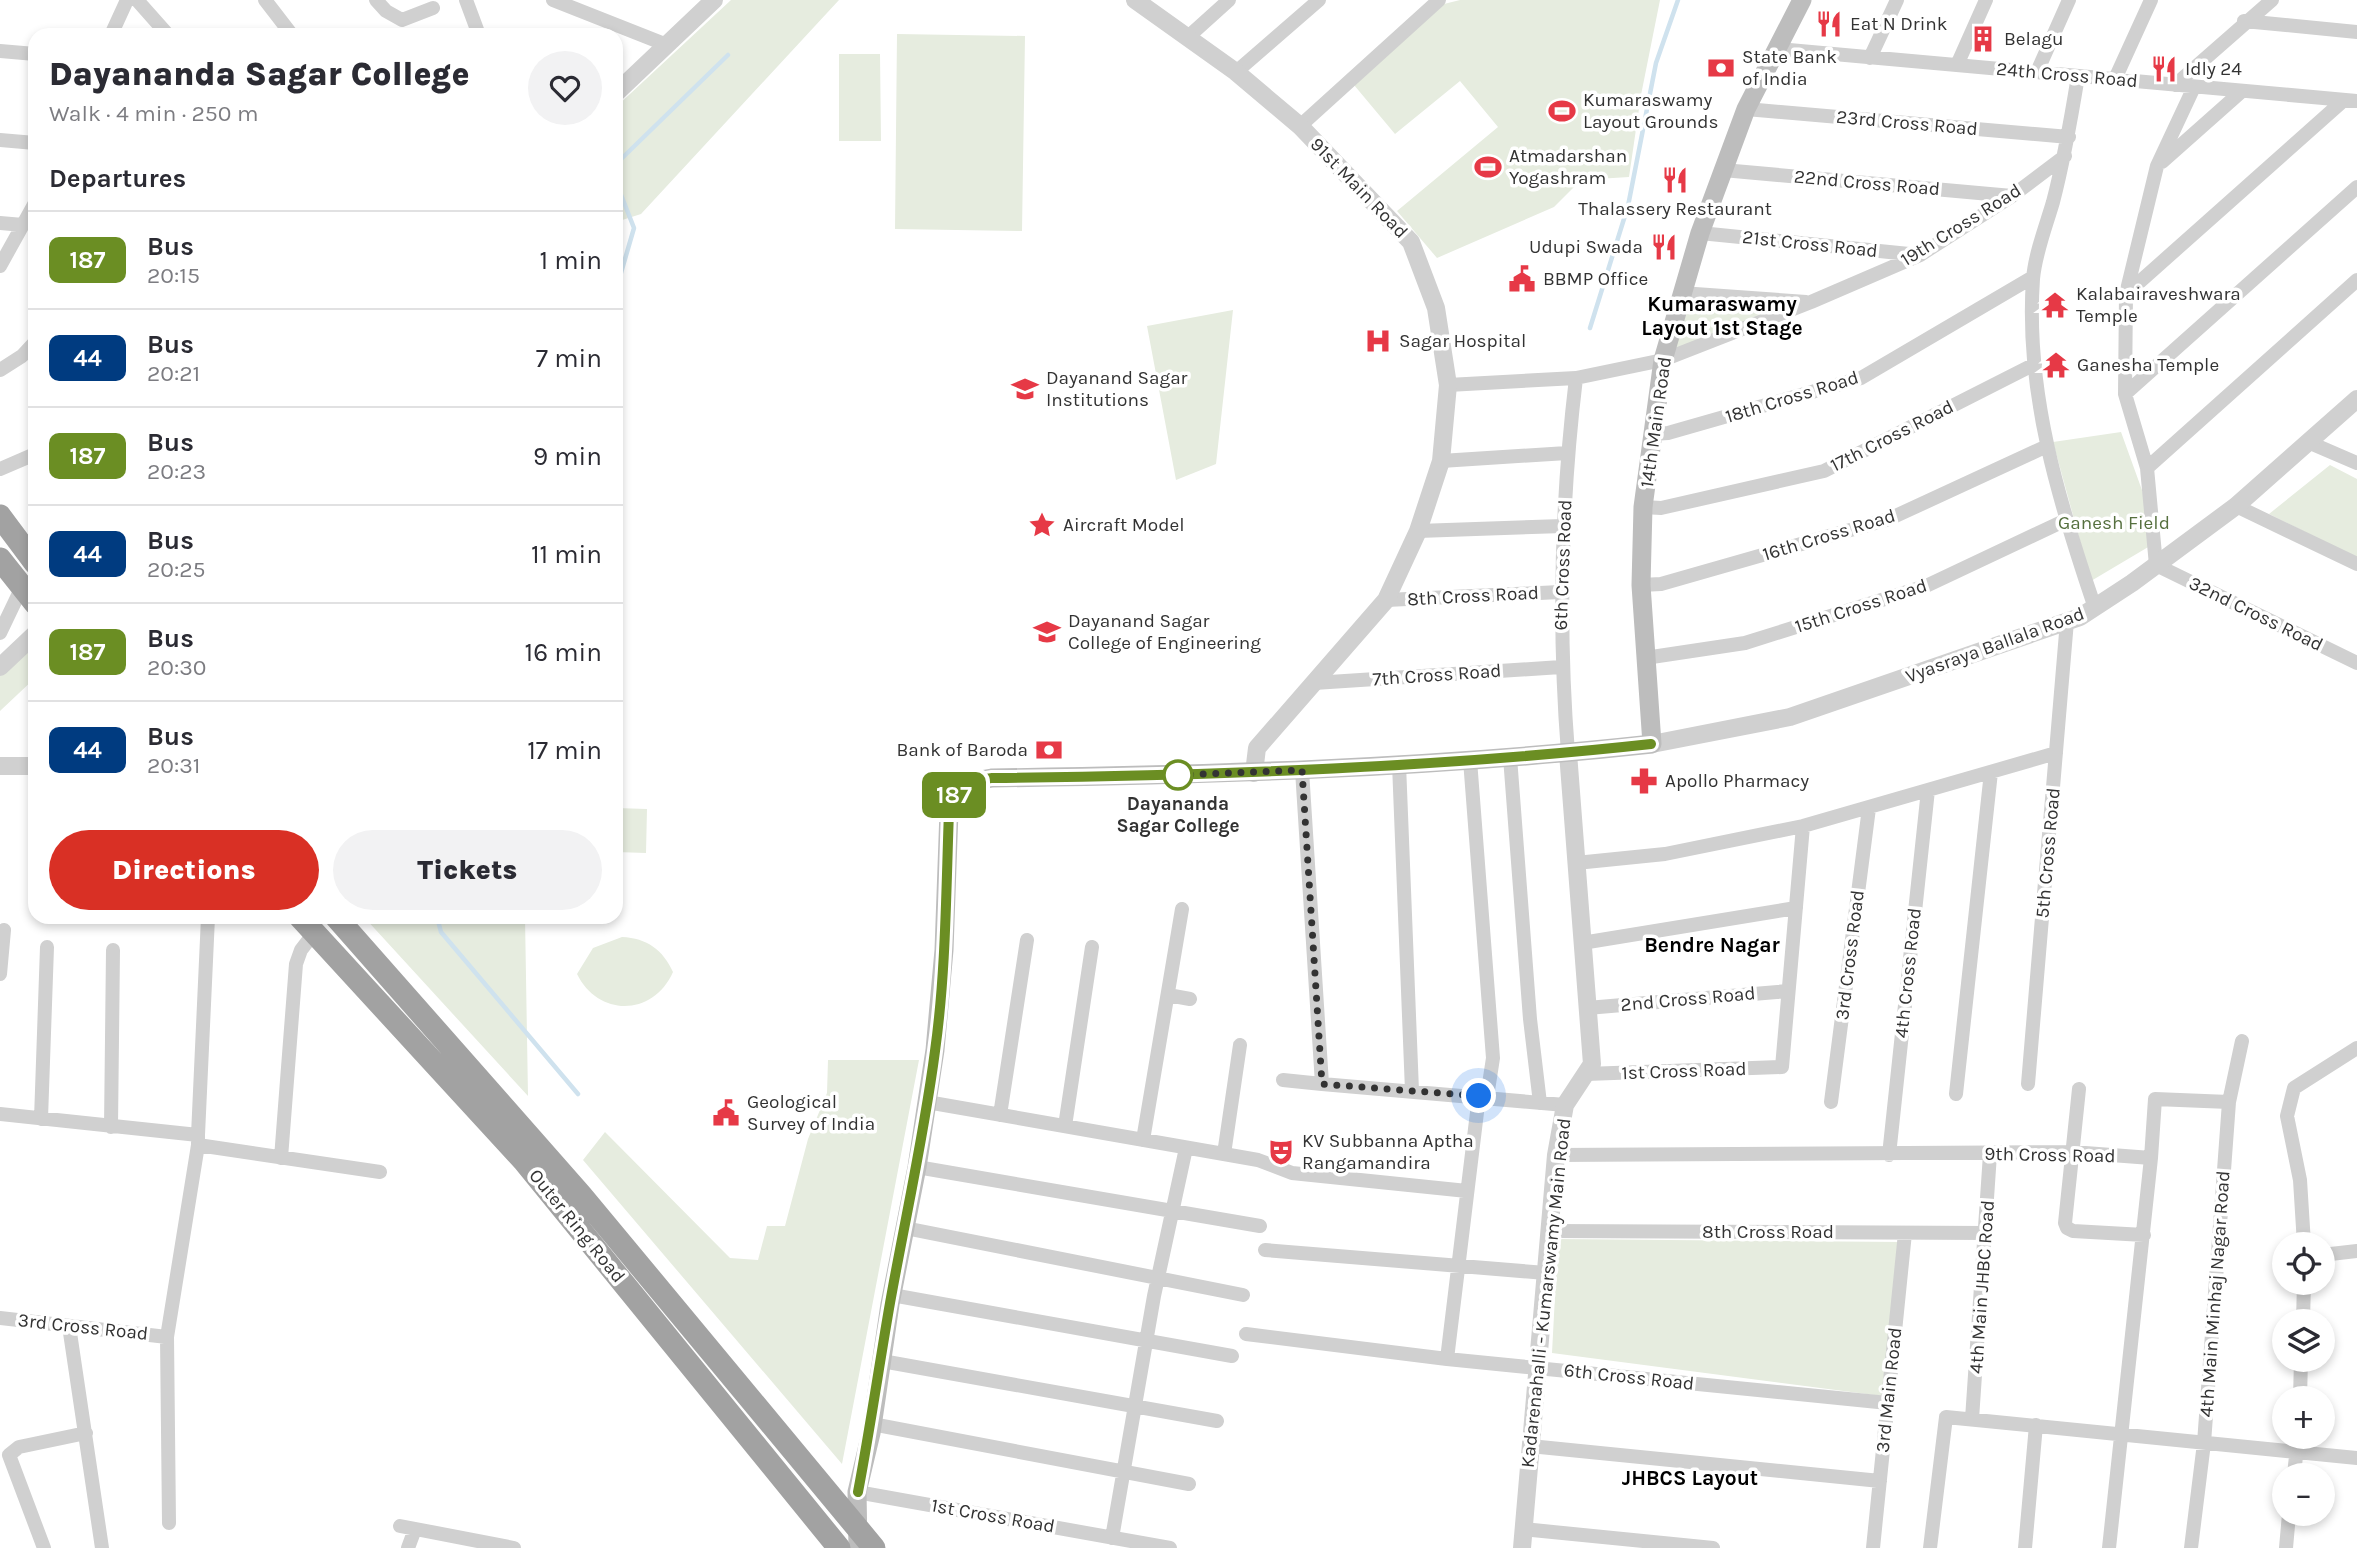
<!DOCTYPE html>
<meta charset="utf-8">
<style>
:root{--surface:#fff;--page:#f2f2f3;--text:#2b2b33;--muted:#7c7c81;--line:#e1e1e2;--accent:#d93025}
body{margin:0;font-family:Karla,sans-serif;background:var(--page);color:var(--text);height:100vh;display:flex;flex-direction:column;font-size:26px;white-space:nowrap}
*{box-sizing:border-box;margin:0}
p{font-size:23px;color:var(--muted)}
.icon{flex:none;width:38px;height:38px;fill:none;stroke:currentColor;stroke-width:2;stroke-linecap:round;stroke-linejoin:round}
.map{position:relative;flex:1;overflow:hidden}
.details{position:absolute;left:28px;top:28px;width:595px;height:896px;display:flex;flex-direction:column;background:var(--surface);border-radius:21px;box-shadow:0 4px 10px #0003}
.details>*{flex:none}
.badge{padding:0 14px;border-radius:10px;font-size:24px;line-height:46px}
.fabs{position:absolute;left:2272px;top:1232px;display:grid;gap:14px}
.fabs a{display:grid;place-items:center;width:63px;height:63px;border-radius:50%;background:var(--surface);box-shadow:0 4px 10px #0003;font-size:35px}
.you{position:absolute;width:35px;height:35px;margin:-18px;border:5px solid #fff;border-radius:50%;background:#1a73e8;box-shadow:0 0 0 10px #1a73e833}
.map>.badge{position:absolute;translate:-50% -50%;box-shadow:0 0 0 4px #fff}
h2{padding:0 21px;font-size:26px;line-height:63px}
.round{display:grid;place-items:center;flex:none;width:74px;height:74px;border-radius:37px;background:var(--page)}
.head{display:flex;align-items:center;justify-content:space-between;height:119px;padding:0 21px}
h1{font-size:33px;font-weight:800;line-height:52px}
.cta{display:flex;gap:14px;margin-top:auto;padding:14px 21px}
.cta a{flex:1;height:80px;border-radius:42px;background:var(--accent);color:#fff;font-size:28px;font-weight:800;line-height:80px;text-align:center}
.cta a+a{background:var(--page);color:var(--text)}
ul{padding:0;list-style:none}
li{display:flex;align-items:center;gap:21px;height:98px;padding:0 21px;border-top:2px solid var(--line)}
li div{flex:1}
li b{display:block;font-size:26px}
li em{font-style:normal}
li .badge{min-width:77px;font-weight:700;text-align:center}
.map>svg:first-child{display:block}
</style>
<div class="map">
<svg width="2357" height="1548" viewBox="0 0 2357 1548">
<rect width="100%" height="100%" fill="#fff"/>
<path fill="#e6ecdf" d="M731 0H839L641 214 616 222V107Z
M1460 0H1660L1641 95 1629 177 1581 180 1554 207 1437 258 1397 211 1498 127 1460 81 1395 134 1354 85 1444 4Z
M897 34 1025 36 1022 231 895 229Z
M839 54H880L881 141H839Z
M1684 297 1793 305 1674 352Z
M1233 310 1216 464 1176 480 1147 326Z
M2121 432 2160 540 2091 581 2053 442Z
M2330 465 2357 479V558L2269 514Z
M35 644V678L0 711V676Z
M616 808 647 809 646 853 616 852Z
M364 917H525L528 1096Z
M622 937C647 938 663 950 673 972 653 1017 598 1017 577 974L593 948Z
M828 1060H919L842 1464 583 1160 605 1132 730 1258 758 1260 767 1226H785L808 1139 827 1093Z
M1558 1239 1902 1242 1882 1396 1552 1353Z"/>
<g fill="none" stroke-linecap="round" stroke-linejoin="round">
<path stroke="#cfe2ee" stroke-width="4.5" d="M616 164 728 55
M616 182 634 228 616 290
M1590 328 1628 206 1656 63 1678 0
M437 917 441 932 578 1094"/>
<path stroke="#d0d0d0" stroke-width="14" d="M137 0 168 35
M265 0 292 35
M376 0 386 11 402 20 433 8
M466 0 479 35
M553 0 667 45
M2244 21 2357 32
M111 35 127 0
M1188 37 1229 0
M1778 49 2357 101
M0 51 35 54
M1870 58 1897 0
M1957 65 1986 0
M1236 72 1319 0
M2037 72 2069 0
M2078 76C2071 119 2064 160 2053 202 2046 226 2035 254 2033 279 2025 392 2059 502 2095 608
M2115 79 2151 0
M2175 85 2272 0
M2194 87 2157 166 2126 294 2125 394 2147 468 2156 565 2357 663
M1746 109 2069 137
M1300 126 1439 0
M0 140 35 143
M2162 162 2242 91
M1723 170 2012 196
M0 223 23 225
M1700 233 1919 255
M0 266 35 203
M1681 293 1806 302
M2126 294 2344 100
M0 370 22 356 35 342
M1448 385 1576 378 1663 360 1811 302 1920 255 2012 196 2065 156
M2125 394 2357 187
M1653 434 1668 433 1861 378 2033 277
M2308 442 2357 463
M1441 461 1567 453
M2147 468 2357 280
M0 469 35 454
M2236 506 2357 564
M1643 507 1661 508 1824 471 2035 364
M1418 531 1563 526
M1641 585 1661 584 1889 519 2047 446
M1386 600 1560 592
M0 633 22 587
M1645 658 1745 643 1926 586 2066 520
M1314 683 1561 667
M1568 753C1558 627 1561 503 1576 378
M1510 757 1530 1019 1540 1103
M1470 760 1493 1058 1487 1097
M1399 764 1412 1091
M1302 770 1322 1084 1565 1105
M1576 863 1665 854 1803 826 2056 753
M1582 943 1796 908
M0 974 4 930
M1168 995 1190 999
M1587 1008 1788 991
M1586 1074 1782 1067 1803 826
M1283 1080 1322 1084
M2028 1084 2067 621
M2079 1089 2065 1223 2067 1228 2073 1231 2144 1235
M1956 1094 1991 772
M927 1102 1258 1160 1292 1173 1467 1191
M1831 1102 1869 808
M0 1114 198 1135V1145L380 1172
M1000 1115 1027 940
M41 1119 47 947
M1065 1126 1092 947
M111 1127 113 950
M198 1135 208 917
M1143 1140 1182 909
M1224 1154 1240 1045
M1556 1155 2072 1152 2151 1158 2109 1548
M1889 1155 1928 790
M281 1158 296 964 301 950 314 933
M2151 1158 2155 1099 2229 1102
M917 1167 1260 1226
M905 1228 1243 1295
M1550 1231 1987 1233
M2304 1244 2300 1180 2287 1116 2294 1088 2357 1048
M1265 1250 1546 1273
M2322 1255 2357 1251
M892 1295 1232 1356
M0 1318 167 1337
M2303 1321 2304 1283
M69 1326 102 1548
M1246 1334 1447 1359 1888 1403
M1447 1359 1479 1096
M882 1361 1217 1421
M2300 1398 2301 1360
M1972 1419 1990 1154
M872 1424 1189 1484
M1530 1446 1880 1481
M2294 1475 2298 1437
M857 1492 1170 1548
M169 1523 167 1337 198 1145
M400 1526 514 1548
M1523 1529 1713 1548
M1112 1538 1154 1296 1186 1148
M44 1548 9 1455 19 1447 86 1433
M408 1548 415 1529
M1873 1548 1905 1233
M1930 1548 1946 1417 2357 1458
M2025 1548 2036 1425
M2191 1548 2204 1443 2229 1102 2242 1041
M2286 1548 2289 1514"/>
<path stroke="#d0d0d0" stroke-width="18" d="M1135 0 1236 72 1300 126 1411 242 1436 308 1448 385 1441 461 1418 531 1386 600 1257 748 1254 773
M616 93 714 0
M0 667 35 634
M1652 744 1790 717 2080 617 2132 583 2236 506 2357 399
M0 766H35
M1522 1548 1556 1155 1565 1105 1592 1064 1568 753"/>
<path stroke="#bdbdbd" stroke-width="19" d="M858 1548 857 1492 871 1433 890 1304 917 1167 935 1050 944 950 949 811C957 783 965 782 992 778 1212 775 1432 768 1652 744L1641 585 1643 507 1663 360 1700 233 1746 109 1802 0"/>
<path stroke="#a2a2a2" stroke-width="23" d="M0 516 35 563
M0 559 35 603
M300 917 524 1161 839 1548
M336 917 581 1195 874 1548"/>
</g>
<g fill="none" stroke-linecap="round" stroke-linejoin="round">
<g stroke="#fff" stroke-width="16">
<path id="line" d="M858 1492C870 1429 879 1366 890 1303 905 1219 924 1136 935 1051 946 972 946 891 949 811 956 783 965 782 992 778 1212 776 1433 768 1651 744"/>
</g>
<use href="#line" stroke="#6b8e23" stroke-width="10"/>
<path stroke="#333" stroke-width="7" stroke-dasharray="0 12.6" d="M1178 775 1302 770 1322 1084 1479 1096"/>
</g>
<defs>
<g id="restaurant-bare" transform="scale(2.1)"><path d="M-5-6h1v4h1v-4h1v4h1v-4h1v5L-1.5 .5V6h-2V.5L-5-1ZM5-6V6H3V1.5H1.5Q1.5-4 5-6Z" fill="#e63946" stroke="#fff" stroke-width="2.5" paint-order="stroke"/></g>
<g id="building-bare" transform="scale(2.1)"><path d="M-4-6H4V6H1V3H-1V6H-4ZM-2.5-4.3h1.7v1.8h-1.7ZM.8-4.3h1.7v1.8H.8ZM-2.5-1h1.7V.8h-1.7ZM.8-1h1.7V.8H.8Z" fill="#e63946" stroke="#fff" stroke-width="2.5" paint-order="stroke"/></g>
<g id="bank-bare" transform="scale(2.1)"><path d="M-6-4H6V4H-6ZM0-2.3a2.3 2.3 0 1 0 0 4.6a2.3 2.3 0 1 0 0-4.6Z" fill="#e63946" stroke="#fff" stroke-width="2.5" paint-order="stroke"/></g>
<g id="stadium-bare" transform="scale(2.1)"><path d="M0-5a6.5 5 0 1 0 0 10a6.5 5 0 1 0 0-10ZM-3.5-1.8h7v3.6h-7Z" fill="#e63946" stroke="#fff" stroke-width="2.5" paint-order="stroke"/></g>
<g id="civic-bare" transform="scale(2.1)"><path d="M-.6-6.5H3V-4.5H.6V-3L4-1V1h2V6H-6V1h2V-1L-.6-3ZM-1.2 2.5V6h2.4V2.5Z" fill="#e63946" stroke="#fff" stroke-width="2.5" paint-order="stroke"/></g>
<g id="temple-bare" transform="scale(2.1)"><path d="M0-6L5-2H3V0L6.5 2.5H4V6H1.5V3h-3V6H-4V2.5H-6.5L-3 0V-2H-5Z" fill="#e63946" stroke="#fff" stroke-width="2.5" paint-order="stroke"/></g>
<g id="hospital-bare" transform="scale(2.1)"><path d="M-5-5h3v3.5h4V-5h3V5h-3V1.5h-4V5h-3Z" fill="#e63946" stroke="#fff" stroke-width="2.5" paint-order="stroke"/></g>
<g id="university-bare" transform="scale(2.1)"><path d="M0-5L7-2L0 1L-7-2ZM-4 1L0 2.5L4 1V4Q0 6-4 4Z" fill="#e63946" stroke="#fff" stroke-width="2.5" paint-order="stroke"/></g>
<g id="sight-bare" transform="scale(2.1)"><path d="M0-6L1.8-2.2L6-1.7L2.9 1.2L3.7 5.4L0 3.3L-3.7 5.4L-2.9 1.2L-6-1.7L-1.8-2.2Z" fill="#e63946" stroke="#fff" stroke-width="2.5" paint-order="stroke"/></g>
<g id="pharmacy-bare" transform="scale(2.1)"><path d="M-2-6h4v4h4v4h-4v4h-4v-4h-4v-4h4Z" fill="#e63946" stroke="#fff" stroke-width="2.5" paint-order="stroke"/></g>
<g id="theatre-bare" transform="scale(2.1)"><path d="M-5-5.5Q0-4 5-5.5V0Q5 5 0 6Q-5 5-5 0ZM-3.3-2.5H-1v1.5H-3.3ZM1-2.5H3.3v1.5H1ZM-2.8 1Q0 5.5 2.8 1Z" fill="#e63946" stroke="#fff" stroke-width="2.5" paint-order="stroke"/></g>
</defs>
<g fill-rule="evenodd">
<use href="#restaurant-bare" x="1829" y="24"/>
<use href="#building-bare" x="1983" y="39"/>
<use href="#bank-bare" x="1721" y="68"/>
<use href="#restaurant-bare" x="2164" y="69"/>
<use href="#stadium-bare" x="1562" y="111"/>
<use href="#stadium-bare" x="1488" y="167"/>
<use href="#restaurant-bare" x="1675" y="180"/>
<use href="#restaurant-bare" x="1664" y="247"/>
<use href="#civic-bare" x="1522" y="279"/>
<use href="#temple-bare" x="2055" y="305"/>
<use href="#hospital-bare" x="1378" y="341"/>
<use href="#temple-bare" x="2056" y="365"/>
<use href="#university-bare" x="1025" y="389"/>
<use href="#sight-bare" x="1042" y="525"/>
<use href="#university-bare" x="1047" y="632"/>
<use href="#bank-bare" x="1049" y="750"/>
<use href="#pharmacy-bare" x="1644" y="781"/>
<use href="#civic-bare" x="726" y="1113"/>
<use href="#theatre-bare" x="1281" y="1152"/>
</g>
<circle fill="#fff" stroke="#6b8e23" stroke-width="3.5" cx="1178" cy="775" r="14"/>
<g text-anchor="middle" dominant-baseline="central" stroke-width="7" stroke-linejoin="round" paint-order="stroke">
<g font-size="19" fill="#333" stroke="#fff" text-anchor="start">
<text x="1850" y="24">Eat N Drink</text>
<text x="2004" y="39">Belagu</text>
<text x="1742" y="57">State Bank<tspan x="1742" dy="22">of India</tspan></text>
<text x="2185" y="69">Idly 24</text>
<text x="1583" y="100">Kumaraswamy<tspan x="1583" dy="22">Layout Grounds</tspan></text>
<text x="1509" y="156">Atmadarshan<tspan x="1509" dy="22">Yogashram</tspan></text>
<text x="1675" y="209" text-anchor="middle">Thalassery Restaurant</text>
<text x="1643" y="247" text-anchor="end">Udupi Swada</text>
<text x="1543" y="279">BBMP Office</text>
<text x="2076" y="294">Kalabairaveshwara<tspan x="2076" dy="22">Temple</tspan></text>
<text x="1399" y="341">Sagar Hospital</text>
<text x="2077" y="365">Ganesha Temple</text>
<text x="1046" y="378">Dayanand Sagar<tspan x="1046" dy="22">Institutions</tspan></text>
<text x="1063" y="525">Aircraft Model</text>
<text x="1068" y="621">Dayanand Sagar<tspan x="1068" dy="22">College of Engineering</tspan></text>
<text x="1028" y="750" text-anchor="end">Bank of Baroda</text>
<text x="1665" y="781">Apollo Pharmacy</text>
<text x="747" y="1102">Geological<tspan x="747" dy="22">Survey of India</tspan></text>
<text x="1302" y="1141">KV Subbanna Aptha<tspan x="1302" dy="22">Rangamandira</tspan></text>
</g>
<g font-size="19" fill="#333" stroke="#fff">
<text transform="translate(2067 75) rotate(5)">24th Cross Road</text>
<text transform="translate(1907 123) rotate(5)">23rd Cross Road</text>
<text transform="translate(1867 183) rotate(5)">22nd Cross Road</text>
<text transform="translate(1359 188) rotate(46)">91st Main Road</text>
<text transform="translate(1961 225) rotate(-32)">19th Cross Road</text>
<text transform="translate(1810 244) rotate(6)">21st Cross Road</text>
<text transform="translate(1792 397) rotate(-17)">18th Cross Road</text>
<text transform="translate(1656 422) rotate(-82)">14th Main Road</text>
<text transform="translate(1892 436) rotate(-27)">17th Cross Road</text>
<text transform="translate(1829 535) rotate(-17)">16th Cross Road</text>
<text transform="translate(1563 565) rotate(-88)">6th Cross Road</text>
<text transform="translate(1473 596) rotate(-3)">8th Cross Road</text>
<text transform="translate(1861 606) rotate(-18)">15th Cross Road</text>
<text transform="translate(2256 614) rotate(26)">32nd Cross Road</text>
<text transform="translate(1995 645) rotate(-20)">Vyasraya Ballala Road</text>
<text transform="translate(1437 675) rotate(-4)">7th Cross Road</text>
<text transform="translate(2048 853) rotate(-85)">5th Cross Road</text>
<text transform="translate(1850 955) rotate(-83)">3rd Cross Road</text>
<text transform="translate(1908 973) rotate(-84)">4th Cross Road</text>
<text transform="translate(1688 999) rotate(-5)">2nd Cross Road</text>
<text transform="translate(1684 1071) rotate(-2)">1st Cross Road</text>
<text transform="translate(2050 1155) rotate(1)">9th Cross Road</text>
<text transform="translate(577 1226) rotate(51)">Outer Ring Road</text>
<text x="1768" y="1232">8th Cross Road</text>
<text transform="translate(1982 1287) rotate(-86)">4th Main JHBC Road</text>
<text transform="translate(1546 1293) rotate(-84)">Kadarenahalli - Kumarswamy Main Road</text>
<text transform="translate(2215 1294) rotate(-86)">4th Main Minhaj Nagar Road</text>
<text transform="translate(83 1327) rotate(6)">3rd Cross Road</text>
<text transform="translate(1629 1377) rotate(6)">6th Cross Road</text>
<text transform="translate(1889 1390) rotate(-84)">3rd Main Road</text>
<text transform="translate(993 1516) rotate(10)">1st Cross Road</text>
</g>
<g font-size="19" fill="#56703f" stroke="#fff">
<text x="2114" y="523">Ganesh Field</text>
</g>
<g font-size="19" font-weight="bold" fill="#333" stroke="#fff">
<text x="1178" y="804">Dayananda<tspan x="1178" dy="22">Sagar College</tspan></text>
</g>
<g font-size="21" font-weight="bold" fill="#000" stroke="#fff">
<text x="1722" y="304">Kumaraswamy<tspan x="1722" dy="24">Layout 1st Stage</tspan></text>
<text x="1712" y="945">Bendre Nagar</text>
<text x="1690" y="1478">JHBCS Layout</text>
</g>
</g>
</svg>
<div class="fabs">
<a><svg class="icon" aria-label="locate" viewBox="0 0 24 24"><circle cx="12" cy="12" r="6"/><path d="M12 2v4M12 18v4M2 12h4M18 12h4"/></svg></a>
<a><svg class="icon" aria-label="layers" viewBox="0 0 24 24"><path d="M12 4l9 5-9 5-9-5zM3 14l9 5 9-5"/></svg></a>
<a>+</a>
<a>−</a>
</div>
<div class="you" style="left:1479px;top:1096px"></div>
<b class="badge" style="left:954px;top:795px;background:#6b8e23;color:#fff">187</b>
<section class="details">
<div class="head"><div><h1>Dayananda Sagar College</h1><p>Walk · 4 min · 250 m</p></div><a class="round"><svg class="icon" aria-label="heart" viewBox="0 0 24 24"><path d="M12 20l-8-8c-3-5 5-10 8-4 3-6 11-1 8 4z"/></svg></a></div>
<h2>Departures</h2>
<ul>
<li><span class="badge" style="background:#6b8e23;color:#fff">187</span><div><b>Bus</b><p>20:15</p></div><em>1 min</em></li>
<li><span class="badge" style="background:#003b80;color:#fff">44</span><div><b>Bus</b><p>20:21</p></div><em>7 min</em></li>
<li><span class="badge" style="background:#6b8e23;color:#fff">187</span><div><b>Bus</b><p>20:23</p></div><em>9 min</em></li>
<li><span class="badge" style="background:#003b80;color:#fff">44</span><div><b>Bus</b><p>20:25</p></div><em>11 min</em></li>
<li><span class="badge" style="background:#6b8e23;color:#fff">187</span><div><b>Bus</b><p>20:30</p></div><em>16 min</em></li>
<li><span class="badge" style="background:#003b80;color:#fff">44</span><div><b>Bus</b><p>20:31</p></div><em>17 min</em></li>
</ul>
<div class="cta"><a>Directions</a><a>Tickets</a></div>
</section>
</div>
